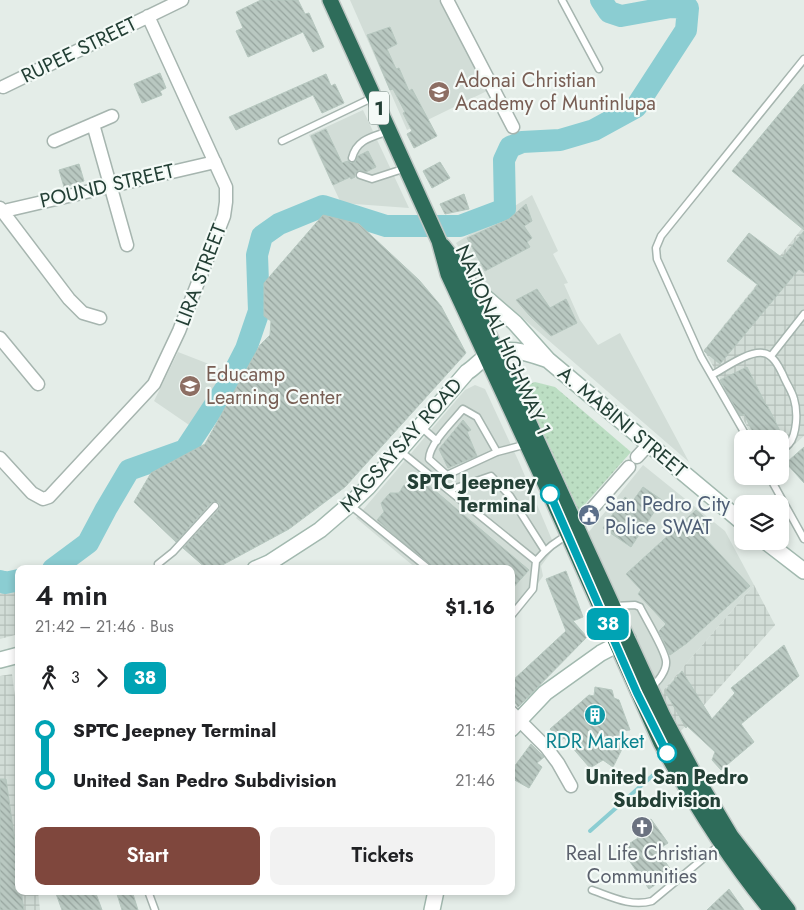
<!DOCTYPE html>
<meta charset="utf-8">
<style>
:root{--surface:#fff;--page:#f2f2f2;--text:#202124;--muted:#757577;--accent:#7f473d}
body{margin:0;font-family:Jost,sans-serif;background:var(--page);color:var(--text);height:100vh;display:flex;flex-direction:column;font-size:19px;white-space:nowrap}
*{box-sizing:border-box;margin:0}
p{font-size:16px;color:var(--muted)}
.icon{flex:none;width:28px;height:28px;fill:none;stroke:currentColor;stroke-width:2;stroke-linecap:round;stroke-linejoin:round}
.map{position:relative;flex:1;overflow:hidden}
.sheet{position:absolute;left:15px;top:565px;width:500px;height:330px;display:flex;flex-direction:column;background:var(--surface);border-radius:10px;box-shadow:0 2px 8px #0003}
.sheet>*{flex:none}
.badge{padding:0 10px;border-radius:8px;font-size:18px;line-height:32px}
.buttons{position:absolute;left:734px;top:430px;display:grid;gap:10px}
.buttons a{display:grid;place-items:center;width:55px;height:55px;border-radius:10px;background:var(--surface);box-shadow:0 2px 8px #0003;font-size:25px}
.map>.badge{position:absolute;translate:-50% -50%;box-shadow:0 0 0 2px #fff}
.legs{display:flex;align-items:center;gap:8px;height:55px;padding:0 20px;font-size:16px}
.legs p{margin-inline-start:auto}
.overview{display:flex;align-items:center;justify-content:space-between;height:85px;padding:0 20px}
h1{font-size:28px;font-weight:600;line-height:38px}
.button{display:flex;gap:10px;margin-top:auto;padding:10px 20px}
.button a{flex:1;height:58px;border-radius:10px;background:var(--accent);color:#fff;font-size:20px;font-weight:600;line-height:58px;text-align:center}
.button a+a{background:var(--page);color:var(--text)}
ul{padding:0 20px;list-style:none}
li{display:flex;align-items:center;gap:18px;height:50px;font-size:19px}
li i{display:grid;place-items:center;width:8px;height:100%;margin:0 6px;background:currentColor}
li i::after{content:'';width:12px;height:12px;margin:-6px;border:4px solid;border-radius:50%;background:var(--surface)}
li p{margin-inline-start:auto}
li:first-child i{background:linear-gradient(#0000 50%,currentColor 0)}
li:last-child i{background:linear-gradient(currentColor 50%,#0000 0)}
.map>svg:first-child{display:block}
</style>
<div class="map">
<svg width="804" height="910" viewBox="0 0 804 910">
<defs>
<pattern id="industrial-grid" width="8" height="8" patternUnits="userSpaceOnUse" patternTransform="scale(1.25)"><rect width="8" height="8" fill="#d2ddd7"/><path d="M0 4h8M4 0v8" fill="none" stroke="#b4bfb9"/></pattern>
<pattern id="park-dots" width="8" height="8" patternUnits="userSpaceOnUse" patternTransform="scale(1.25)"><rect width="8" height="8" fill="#bcdec3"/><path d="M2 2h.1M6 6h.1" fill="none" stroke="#a1c0a8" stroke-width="1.8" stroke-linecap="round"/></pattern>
<pattern id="building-back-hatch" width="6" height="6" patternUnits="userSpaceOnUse" patternTransform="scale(1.25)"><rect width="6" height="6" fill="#b9c8c1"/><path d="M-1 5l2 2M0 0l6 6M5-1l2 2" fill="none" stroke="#96a49e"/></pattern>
</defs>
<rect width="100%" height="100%" fill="#e4ede8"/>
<path fill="#d2ddd7" d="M350 0H439L489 90 407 130Z
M363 110 409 208 341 203 309 135Z
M532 195 558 251 553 254 568 283 564 284 580 320 598 345 620 333 689 462 480 281 456 243Z
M178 352 227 371 195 429 154 401Z
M475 385 485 389 519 462 555 547 541 566 543 576 511 623V569H417L356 518 465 390Z
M643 465 725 531 754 585 661 693 588 533Z"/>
<path fill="url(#industrial-grid)" d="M804 226V436L780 457V439H754L704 350Z
M19 584V634L0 639V590Z
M754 585 775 625 681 731 661 693Z
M12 674 19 727V891H38L40 910H0V676Z"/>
<path fill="url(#park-dots)" d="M535 382 555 387 631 452 579 511 526 395 525 389 527 385Z"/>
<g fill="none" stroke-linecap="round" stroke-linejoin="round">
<path stroke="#8bcdd2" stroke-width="4" d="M590 831 660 769"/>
<path stroke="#8bcdd2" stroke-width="22" d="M53 569 88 543 106 509 129 470 185 450 226 388 246 349 259 311 257 255 262 236 279 224 323 206 386 226H460L505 209 504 160 510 147 522 142 560 140 594 130 636 107 686 30 688 8 671 7 621 16 609 12 601 0
M0 581 5 583 19 580"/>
</g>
<path fill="url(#building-back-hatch)" stroke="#b6c7bf" d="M261 0H298L305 14 309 13 324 47 313 52 303 32 248 57 236 31 243 28 236 12Z
M390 27 397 44 387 49 396 69 399 68 409 91 412 89 437 136 414 148 407 134 412 131 403 113 405 112 393 89 390 90 367 35Z
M160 73 166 88 160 91 162 95 142 103 134 84Z
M326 74 331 86 335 84 344 103 322 113 313 95 236 130 229 117Z
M804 84V230L732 171Z
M326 129 342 163 348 161 351 163 355 162 358 156 368 151 376 167 366 172 359 170 355 173V177L351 179 350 177 333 185 311 136Z
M440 162 450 178 432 188 423 171Z
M79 164 84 181 64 187 59 170Z
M464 194 469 209 445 214 440 204Z
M526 204 532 221 524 226 532 238 527 242 530 247 485 271 467 238 509 219Z
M323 215 359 224 419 280 441 306 466 353 345 487 289 529 215 569H207L183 548 219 509 220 505 218 502 211 503 176 542 134 502 151 473 205 444 260 345 270 335 271 321 264 316V283Z
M804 231V273L799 269 720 364 704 351 758 285 727 261 749 233 781 257H783Z
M537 289 550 308 566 299 577 323 551 336 530 316 516 300Z
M747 367 766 405H767L784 439H756L744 414 740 416 720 380Z
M463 420 471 430 467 432 477 456 448 468 439 449Z
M804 447V483L786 463Z
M420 478 529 570 511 590V569H435L377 520 384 512 381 503 390 493H399L404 485 410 489Z
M643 487 662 500 631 547 603 528 625 497 632 502Z
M584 508 587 515 594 517 598 514 600 516 592 525 582 517 580 512Z
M696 510 711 523 701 534 750 586 687 643 670 655 659 631 666 624 638 594 641 590 626 574Z
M566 571 583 617 573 621 587 637 518 707 511 696V682L566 631 546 579Z
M784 645 799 676 741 724 754 742 721 770 712 760 715 752 687 726 686 728 665 691 682 671 712 719 735 693 731 688Z
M595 687 612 690 614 698 619 700 630 730 620 731 624 745 613 767 603 760 590 768 564 738 560 742 550 729 589 695 594 696Z
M531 744 544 757 537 763 542 767 529 788 511 778V771Z
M0 779H6L19 871V891H21L24 910H0Z
M651 819 668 843 657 850 673 873 649 889 621 849 638 838 633 831Z
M729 889 744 910H707Z
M55 891H95L102 910H62Z
M116 891H132L138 910H122Z"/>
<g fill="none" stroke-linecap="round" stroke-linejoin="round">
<path stroke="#bdcac4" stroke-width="12" stroke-dasharray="12 6" stroke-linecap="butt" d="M583 518 592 509"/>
<g stroke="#a6b5af" stroke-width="9">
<path id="lane" d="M562 0 599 69
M282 141 374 97
M352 158C357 139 372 137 389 131
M360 175 372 179 406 168
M771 356 804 314
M712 375C725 368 748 351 763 353 773 354 779 367 783 375 786 383 792 391 794 399 798 412 797 434 789 444 786 447 783 449 780 452
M421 427 437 441
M748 439 701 357 657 259 656 248 661 236 804 59
M400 451 536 561C546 549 555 541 569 535
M497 452 477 417 463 409C453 421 429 444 429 459L447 475 497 452 527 444
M769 476 804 539
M450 490 491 476 510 496 545 551
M350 505 429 569
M158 564 173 552 215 506
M614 606 635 605 640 607C646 619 665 650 666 661 667 670 658 683 650 687
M511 616 533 589 536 561
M592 890C612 897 631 907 652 901L722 843
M148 891 155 910"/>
</g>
<g stroke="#a6b5af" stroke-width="15">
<path id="street" d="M447 0 513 127
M3 87 182 0
M93 124 127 245
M54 141 112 116
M0 208 69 299 83 313 100 318
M0 212 215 162
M0 338 38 384
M637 457 649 444
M0 458 32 493 43 499 49 497 154 384 179 331 224 216 226 202V187L148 16
M592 509 629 467
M511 712 546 747 558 763 571 786"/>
</g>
<g stroke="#a2b9af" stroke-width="18">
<path id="secondary" d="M463 278 515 323 548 360 742 522
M765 541 804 571
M255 569 269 563 320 530 349 505 368 487 467 372C474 368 479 361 486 357 506 344 528 353 548 360
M0 660 19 655
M511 729 545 693 601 653 628 639
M432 910 436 891"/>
</g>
<g stroke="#c1c9c6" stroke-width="18">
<path id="highway" d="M330 0 439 241 448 274 550 494 661 743C693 802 728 858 771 910
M443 246 456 263 663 716 693 772 731 836 788 910"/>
</g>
<use href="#lane" stroke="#fff" stroke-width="6"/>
<use href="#street" stroke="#fff" stroke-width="12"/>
<use href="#secondary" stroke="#fff" stroke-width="15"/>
<use href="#highway" stroke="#2e6c5a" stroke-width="15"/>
</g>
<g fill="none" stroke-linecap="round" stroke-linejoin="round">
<g stroke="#fff" stroke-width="11">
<path id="line-1" d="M550 494 637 693 667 753"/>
</g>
<use href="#line-1" stroke="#00a3b4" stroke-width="8"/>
</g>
<defs>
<g id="school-disc" transform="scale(1.125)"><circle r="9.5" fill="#8d6e63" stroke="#f4faf7"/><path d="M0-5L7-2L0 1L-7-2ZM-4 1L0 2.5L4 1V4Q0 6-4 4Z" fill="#fff"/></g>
<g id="civic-disc" transform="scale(1.125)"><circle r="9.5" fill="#5c6f8a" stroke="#f4faf7"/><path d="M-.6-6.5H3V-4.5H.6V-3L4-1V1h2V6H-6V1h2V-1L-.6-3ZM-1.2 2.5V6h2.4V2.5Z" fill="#fff"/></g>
<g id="building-disc" transform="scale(1.125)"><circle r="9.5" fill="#0f9aa8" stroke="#f4faf7"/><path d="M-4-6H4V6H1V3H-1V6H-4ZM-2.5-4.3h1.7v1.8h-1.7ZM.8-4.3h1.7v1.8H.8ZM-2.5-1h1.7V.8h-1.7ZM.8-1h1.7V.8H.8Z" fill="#fff"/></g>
<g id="church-disc" transform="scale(1.125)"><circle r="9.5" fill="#6b7280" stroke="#f4faf7"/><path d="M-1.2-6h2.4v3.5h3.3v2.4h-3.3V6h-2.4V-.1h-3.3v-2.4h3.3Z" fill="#fff"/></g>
</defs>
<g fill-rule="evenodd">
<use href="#school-disc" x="439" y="92"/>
<use href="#school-disc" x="190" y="386"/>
<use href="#civic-disc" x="589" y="515"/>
<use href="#building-disc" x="595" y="715"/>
<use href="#church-disc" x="642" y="827"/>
</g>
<g fill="#fff" stroke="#00a3b4" stroke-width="2.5">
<circle cx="550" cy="494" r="9"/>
<circle cx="667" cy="753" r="9"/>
</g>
<g text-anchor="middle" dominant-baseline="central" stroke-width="4.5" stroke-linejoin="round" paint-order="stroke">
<rect fill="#f4faf7" stroke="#62776f" stroke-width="1" x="369" y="91.5" width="20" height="33" rx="4"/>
<g font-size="19" font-weight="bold" fill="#233f35">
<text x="379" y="108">1</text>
</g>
<g font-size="20" fill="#233f35" stroke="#f4faf7">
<text transform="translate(79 50) rotate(-26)">RUPEE STREET</text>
<text transform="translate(107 186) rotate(-13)">POUND STREET</text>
<text transform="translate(201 275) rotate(-69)">LIRA STREET</text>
<text transform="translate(503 340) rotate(66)">NATIONAL HIGHWAY 1</text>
<text transform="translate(622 422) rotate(40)">A. MABINI STREET</text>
<text transform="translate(401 445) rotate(-48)">MAGSAYSAY ROAD</text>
</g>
<g font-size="20" fill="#785e54" stroke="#f4faf7" text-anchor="start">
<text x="455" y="80">Adonai Christian<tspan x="455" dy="23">Academy of Muntinlupa</tspan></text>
<text x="206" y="374">Educamp<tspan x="206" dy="23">Learning Center</tspan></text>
</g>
<g font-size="20" font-weight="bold" fill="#233f35" stroke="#f4faf7" text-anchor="end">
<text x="536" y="482">SPTC Jeepney<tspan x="536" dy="23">Terminal</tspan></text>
<text x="667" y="777" text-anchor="middle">United San Pedro<tspan x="667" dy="23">Subdivision</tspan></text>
</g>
<g font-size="20" fill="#4e5e75" stroke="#f4faf7" text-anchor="start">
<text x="605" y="504">San Pedro City<tspan x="605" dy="23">Police SWAT</tspan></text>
</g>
<g font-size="20" fill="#0d838f" stroke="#f4faf7">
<text x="595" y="741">RDR Market</text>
</g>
<g font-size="20" fill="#5b616d" stroke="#f4faf7">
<text x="642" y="853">Real Life Christian<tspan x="642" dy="23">Communities</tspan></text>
</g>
</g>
</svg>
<div class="buttons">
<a><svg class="icon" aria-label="locate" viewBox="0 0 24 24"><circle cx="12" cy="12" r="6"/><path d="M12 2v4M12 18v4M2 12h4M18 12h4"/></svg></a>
<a><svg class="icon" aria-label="layers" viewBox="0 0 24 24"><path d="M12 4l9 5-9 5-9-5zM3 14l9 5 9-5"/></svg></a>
</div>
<b class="badge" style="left:608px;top:624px;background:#00a3b4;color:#fff">38</b>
<section class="sheet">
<div class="overview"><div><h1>4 min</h1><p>21:42 – 21:46 · Bus</p></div><b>$1.16</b></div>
<div class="legs"><svg class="icon" aria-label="walk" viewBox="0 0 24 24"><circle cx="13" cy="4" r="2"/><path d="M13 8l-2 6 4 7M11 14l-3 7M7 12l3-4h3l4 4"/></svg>3<svg class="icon" aria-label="forward" viewBox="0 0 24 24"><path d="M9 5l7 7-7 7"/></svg><b class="badge" style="background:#00a3b4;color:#fff">38</b></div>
<ul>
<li><i style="color:#00a3b4"></i><b>SPTC Jeepney Terminal</b><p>21:45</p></li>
<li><i style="color:#00a3b4"></i><b>United San Pedro Subdivision</b><p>21:46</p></li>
</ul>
<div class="button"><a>Start</a><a>Tickets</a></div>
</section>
</div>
